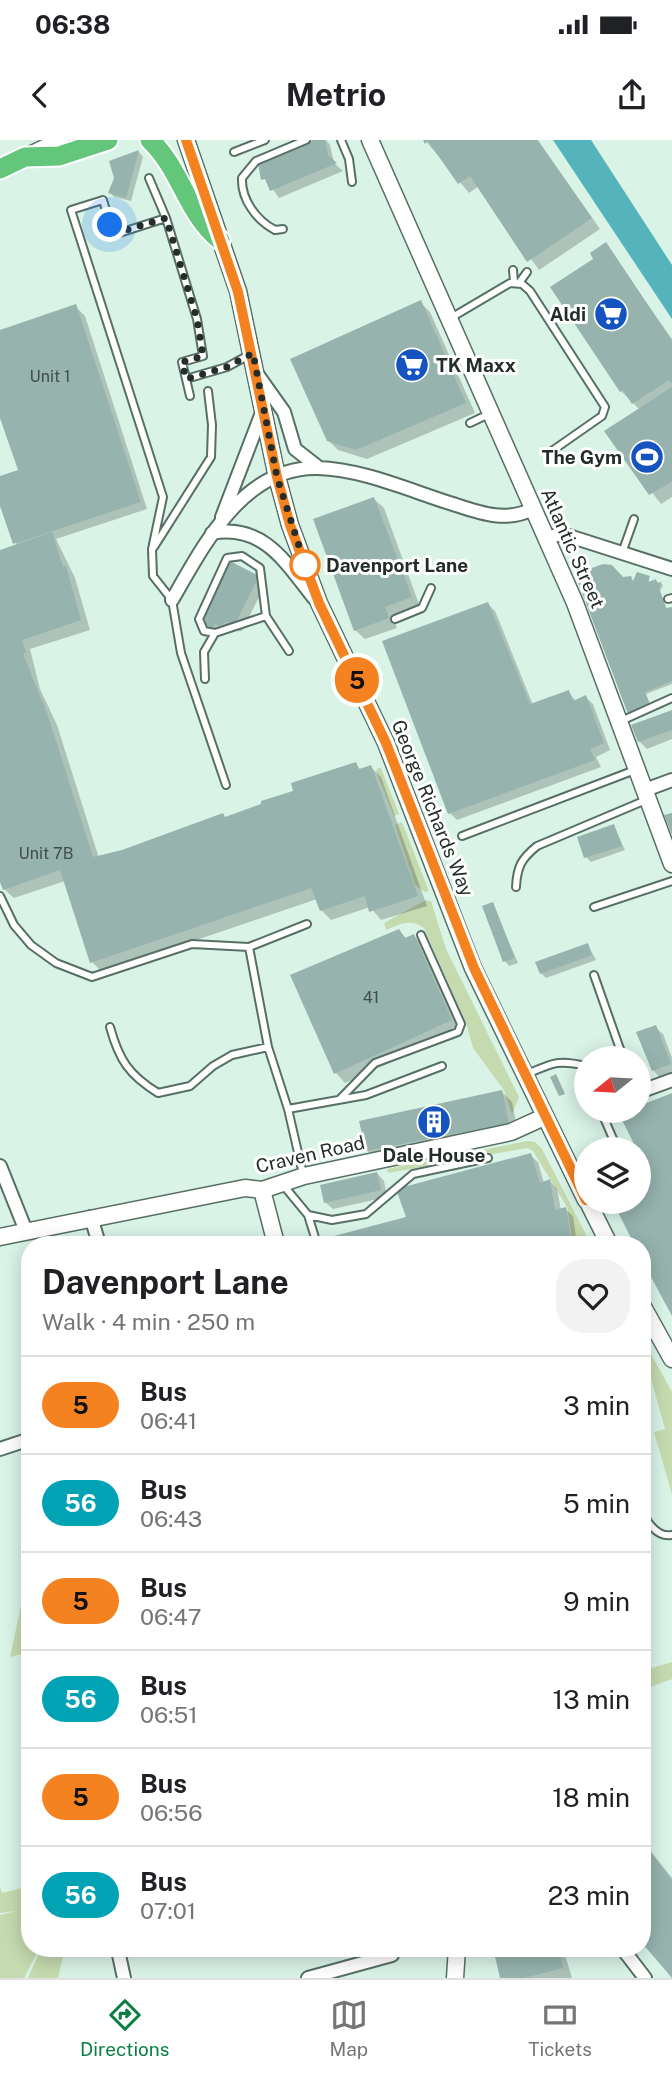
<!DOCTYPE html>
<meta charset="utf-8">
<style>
:root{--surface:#fff;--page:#f2f2f2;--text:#202124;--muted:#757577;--line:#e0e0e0;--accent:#0b8043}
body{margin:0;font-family:"Public Sans",sans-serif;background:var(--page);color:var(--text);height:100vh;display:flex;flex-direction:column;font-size:26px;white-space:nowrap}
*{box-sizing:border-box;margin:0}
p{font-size:23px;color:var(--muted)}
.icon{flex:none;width:38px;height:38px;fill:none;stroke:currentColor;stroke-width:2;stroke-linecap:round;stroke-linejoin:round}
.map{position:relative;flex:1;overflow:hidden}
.drawer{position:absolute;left:21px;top:1096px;width:630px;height:721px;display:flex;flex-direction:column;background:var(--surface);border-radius:28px;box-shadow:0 4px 18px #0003}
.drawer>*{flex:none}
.badge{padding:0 14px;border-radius:23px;font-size:24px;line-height:46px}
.needle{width:46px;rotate:252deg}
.buttons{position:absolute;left:574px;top:906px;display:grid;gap:14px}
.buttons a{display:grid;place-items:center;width:77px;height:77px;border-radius:50%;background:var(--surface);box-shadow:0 4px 18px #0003;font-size:35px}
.you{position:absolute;width:35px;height:35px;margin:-18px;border:5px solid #fff;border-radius:50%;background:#1a73e8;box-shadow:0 0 0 10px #1a73e833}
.map>.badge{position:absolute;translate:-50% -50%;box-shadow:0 0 0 4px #fff}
.round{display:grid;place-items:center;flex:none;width:74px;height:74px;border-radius:28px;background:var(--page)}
.head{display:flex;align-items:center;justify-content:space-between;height:119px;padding:0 21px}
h1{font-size:33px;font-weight:700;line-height:52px}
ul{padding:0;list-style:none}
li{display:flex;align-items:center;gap:21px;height:98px;padding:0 21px;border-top:2px solid var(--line)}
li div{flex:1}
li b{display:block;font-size:26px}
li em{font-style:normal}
li .badge{min-width:77px;font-weight:700;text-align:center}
.status{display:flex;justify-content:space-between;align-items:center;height:49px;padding:0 35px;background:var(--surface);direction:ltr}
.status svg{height:19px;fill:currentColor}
header{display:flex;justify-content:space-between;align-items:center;height:91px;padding:0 21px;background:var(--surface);font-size:32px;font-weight:700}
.dock{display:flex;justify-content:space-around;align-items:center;height:98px;border-top:2px solid var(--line);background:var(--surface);font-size:19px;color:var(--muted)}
.dock a{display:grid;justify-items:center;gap:4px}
.dock .on{color:var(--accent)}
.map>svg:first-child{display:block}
</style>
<div class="status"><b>06:38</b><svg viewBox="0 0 49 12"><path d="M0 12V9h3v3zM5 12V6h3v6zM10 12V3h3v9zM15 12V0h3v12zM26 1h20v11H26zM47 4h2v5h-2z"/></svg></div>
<header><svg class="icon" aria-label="back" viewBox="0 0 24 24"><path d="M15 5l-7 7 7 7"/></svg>Metrio<svg class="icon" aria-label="share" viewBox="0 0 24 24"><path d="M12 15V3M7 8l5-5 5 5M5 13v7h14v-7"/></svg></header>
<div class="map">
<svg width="672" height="1838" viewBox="0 0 672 1838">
<rect width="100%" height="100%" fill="#d9f3e7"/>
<path fill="#c5daaf" d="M378 628H381L399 674 394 676 376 631Z
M402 682 429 751 425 752 415 745 395 685Z
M426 760 431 761 446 809 519 957 512 974 504 950 473 908 466 883 424 788C412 778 399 784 386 790L384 783Z
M527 1001 535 1002 542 1009 591 1104H573L567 1067 533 1011 527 1008 388 1033 387 1029Z
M642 1198 672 1252V1354L654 1292 665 1289 650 1235 642 1236Z
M30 1423V1512L10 1517Z
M672 1522V1539L642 1550V1531Z
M30 1746V1775L20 1773 30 1777V1808H39L38 1811 24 1838H0V1775L16 1771 0 1773V1747L2 1753Z
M41 1808H65L58 1838H28Z"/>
<path fill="#55b3bc" d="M553 0H591L672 125V179Z"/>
<path fill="#0003" d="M317 0H326L330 5 334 23 343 31 279 58 260 31Z
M425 0H538L600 89 539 130 479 46 469 53Z
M139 12 143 17 131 61 114 57 110 53 116 38 111 22Z
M606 105 672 199V357L661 364 606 292 640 270 621 251 596 119Z
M420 162 430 172 475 273 367 319 338 310 328 300Z
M75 166 85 176 147 369 56 399 75 438 90 490 30 509 40 549 57 585 99 718 225 678 296 652 355 624 361 630 371 627 381 637 427 766 381 780 370 767 331 780 321 770 317 759 102 832 92 822 65 741 14 758 4 749 0 736V412L17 406 0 360V338L20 331 0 272V192Z
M374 359 384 368 420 467 393 477 397 488 365 499 355 490Z
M258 438 265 445 242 491 214 492 206 484Z
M649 438V444L656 441 663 445 660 451 667 470 672 469V544L646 554 650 565 631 574 623 439 634 444Z
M488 464 495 471 533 565 568 552 576 561 585 557 593 564 610 610 596 617 601 627 457 680 450 673Z
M672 572V599L647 609 639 601Z
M614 686 625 710 591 722 586 717Z
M492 764 518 823 509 826 505 821 485 767Z
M399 791 407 799 414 796 424 806 461 890 345 943 336 933Z
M588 805 596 820 546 838 541 833Z
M655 887 663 894 672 918V933L660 938 653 930Z
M502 952 512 962 518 992 377 1020 367 1010Z
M530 1015 538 1022 544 1043 550 1041 557 1049 561 1070 565 1069 573 1076 577 1104H338L336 1097 409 1078Z
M377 1033 384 1041 387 1057 333 1069 325 1062Z
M642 1700 672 1738V1838L642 1800Z
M495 1808H563L572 1838H502Z"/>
<path fill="#96b3ae" d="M313 0H325L328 15 337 23 270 51 265 39 261 40 258 23Z
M423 0H537L592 78 527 122 470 36 458 44 428 1 425 4Z
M139 10 126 58 108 53 114 38 109 21Z
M606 102 672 201V244L669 240 632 264 623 250 620 252 550 147 593 119 590 113Z
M421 160 466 263 356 310 327 301 290 219Z
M76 164 141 362 13 404 0 366V336L18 330 0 278V190Z
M672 247V342L649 355 604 291Z
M374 357 412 457 385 467 389 478 354 491 313 379Z
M52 392 63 427 66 426 81 480 22 500 26 512 23 514 47 573 93 717 122 710 223 673 225 677 261 664V661L293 651 291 643 356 622 359 629 371 625 418 756 369 772 365 756 320 771 311 748 90 823 60 730 3 750 0 742V410Z
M230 421 259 436 235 484 227 482 219 486 215 484 212 488 205 485 202 479Z
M603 424 612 425 623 437 631 436 633 441 637 432 650 436 648 442 656 439 657 443 662 442 659 448 666 468 672 467V541L645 552 649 562 628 574 575 434Z
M488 462 530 564 569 550 573 561 586 555 604 603 590 609 595 620 448 674 382 501Z
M672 570V590L638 602 631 585Z
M672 673V695L664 675Z
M614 684 622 706 584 718 577 697Z
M493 762 515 818 503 822 482 766Z
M399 789 405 798 414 794 452 880 334 934 290 835Z
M588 803 592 815 540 834 535 822Z
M656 885 671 924 652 931 636 892Z
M556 934 565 954 559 956 550 937Z
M502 950 509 983 366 1011 359 981Z
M672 953V1176L642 1120V1104H634L613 1062H639V1019L641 1018 619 974 639 971V966Z
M531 1013 540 1043 550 1039 555 1070 566 1067 571 1099 552 1104H336L334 1096 406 1077 396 1049Z
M377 1032 381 1050 324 1063 320 1045Z
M642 1701 672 1740V1838L642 1803Z
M493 1808H558L563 1828 524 1838H500Z"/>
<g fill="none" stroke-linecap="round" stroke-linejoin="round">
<g stroke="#586f65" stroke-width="10">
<path id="service" d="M341 0 349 19 352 42
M234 12 265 0
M149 38 166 78
M283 89 275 90C256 80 241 59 242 38L256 21 306 0
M513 130 514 142
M519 143 527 132
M449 179 510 143 522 144 530 151 605 267 602 276 549 313
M186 239 227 227 249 215
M190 256 182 222 203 216 197 179 166 78 113 95 103 60 71 70 163 357 152 409 153 436 172 460 181 513 226 645
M470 283 489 274
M154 407 211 317 212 285 208 251
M622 413 634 379
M668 459 672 458
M266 476 215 493 204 491 199 479 227 418 242 416 260 428 266 476 289 511
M395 479 422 468 431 448
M205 539 204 512 215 493
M621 581 672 558
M462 696 635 630
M516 747C517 727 521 719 537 706L646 660
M0 756 14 785 31 805 56 823 92 837 192 804 249 807
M594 767 672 741
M594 835 620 909V917L616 919
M110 887C119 920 129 935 158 953L190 946 213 926 232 915 268 907
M525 935C552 923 558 919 586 926
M340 959 375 923 458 892 461 884 421 795
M288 969 366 955 442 926
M601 971 617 1008
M303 1034 288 969 268 907 249 807 307 784
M284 1046 308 1075 332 1080 366 1074 413 1034 488 1018
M308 1075 317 1104
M642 1367C644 1380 657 1398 672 1395"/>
</g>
<g stroke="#586f65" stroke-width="16">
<path id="minor" d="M257 234 284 272 295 309 318 327
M222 377 263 270
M212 393C263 383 286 423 314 458
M546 398 561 394 569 396 672 429
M172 460C204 405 243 326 318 328 363 329 413 352 456 365 483 374 506 382 533 369
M645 650 672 640
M639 952 672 940
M0 1026 26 1091
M91 1077 99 1104
M0 1309 30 1299
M622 1808 645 1838
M119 1815 124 1838
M308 1838 392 1815"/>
</g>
<g stroke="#586f65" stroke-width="19">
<path id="tertiary" d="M186 0 238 151 277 337 290 385 319 463 386 603 473 828 586 1060
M370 0 575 463 672 724
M30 15 61 0
M262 1050 276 1104
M588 1062 609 1104
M0 1097 245 1048 262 1050 304 1036 511 992 544 977
M642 1165 672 1219
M455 1838 457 1808"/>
</g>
<g stroke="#fff" stroke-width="23">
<path id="trunk" d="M150 0C181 29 187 74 220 100
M0 29 25 17 59 16 108 0"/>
</g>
<use href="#service" stroke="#fff" stroke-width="6"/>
<use href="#minor" stroke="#fff" stroke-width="12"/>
<use href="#tertiary" stroke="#fff" stroke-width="16"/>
<use href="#trunk" stroke="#64c67a" stroke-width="19"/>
</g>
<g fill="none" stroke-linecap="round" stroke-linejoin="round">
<g stroke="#fff" stroke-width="16">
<path id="line" d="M186 0 238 152 277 337 290 385 319 463 386 603 474 828 586 1060"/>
</g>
<use href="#line" stroke="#f58220" stroke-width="10"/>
<path stroke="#232d29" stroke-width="7" stroke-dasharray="0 12.6" d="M110 85 113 94 166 78 197 179 203 216 182 222 186 239 227 227 253 213 277 337 309 437 305 425"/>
</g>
<defs>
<g id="supermarket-disc" transform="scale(1.75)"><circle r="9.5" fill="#1554c0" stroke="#fff"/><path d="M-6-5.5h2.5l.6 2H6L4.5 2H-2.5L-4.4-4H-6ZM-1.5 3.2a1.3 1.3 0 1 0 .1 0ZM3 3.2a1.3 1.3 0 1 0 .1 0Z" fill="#fff"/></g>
<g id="stadium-disc" transform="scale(1.75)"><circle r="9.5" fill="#1554c0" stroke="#fff"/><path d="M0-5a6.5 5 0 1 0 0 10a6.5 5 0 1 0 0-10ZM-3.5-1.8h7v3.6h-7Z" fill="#fff"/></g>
<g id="building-disc" transform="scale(1.75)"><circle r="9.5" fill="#1554c0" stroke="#fff"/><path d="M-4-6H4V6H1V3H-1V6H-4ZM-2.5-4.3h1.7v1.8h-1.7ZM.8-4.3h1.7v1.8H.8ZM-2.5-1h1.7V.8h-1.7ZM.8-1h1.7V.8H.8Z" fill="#fff"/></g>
</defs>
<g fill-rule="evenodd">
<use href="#supermarket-disc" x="611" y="174"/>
<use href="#supermarket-disc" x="412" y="225"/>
<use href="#stadium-disc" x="647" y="317"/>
<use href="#building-disc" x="434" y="982"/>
</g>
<circle fill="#fff" stroke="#f58220" stroke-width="3.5" cx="305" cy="425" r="14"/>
<g text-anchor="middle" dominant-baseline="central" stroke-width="6" stroke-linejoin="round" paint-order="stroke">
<g font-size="16" fill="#404e4a">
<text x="50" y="236">Unit 1</text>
<text x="46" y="713">Unit 7B</text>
<text x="371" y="857">41</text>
</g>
<g font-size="19" font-weight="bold" fill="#232d29" stroke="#fff" text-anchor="end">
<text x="586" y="174">Aldi</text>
<text x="436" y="225" text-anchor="start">TK Maxx</text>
<text x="622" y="317">The Gym</text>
<text x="434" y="1015" text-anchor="middle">Dale House</text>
</g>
<g font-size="19" fill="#232d29" stroke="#fff">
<text transform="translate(573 408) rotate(66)">Atlantic Street</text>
<text transform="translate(433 668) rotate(68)">George Richards Way</text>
<text transform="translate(310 1014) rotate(-13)">Craven Road</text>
</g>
<g font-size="19" font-weight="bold" fill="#232d29" stroke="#fff" text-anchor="start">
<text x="326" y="425">Davenport Lane</text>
</g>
</g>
</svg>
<div class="buttons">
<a><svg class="needle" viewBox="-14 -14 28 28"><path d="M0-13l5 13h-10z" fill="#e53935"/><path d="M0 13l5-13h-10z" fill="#757577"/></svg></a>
<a><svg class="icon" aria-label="layers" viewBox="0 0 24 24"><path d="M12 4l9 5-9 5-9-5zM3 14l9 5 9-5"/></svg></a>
</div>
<div class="you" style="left:110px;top:85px"></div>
<b class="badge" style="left:357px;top:540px;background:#f58220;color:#111">5</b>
<section class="drawer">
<div class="head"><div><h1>Davenport Lane</h1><p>Walk · 4 min · 250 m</p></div><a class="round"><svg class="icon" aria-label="heart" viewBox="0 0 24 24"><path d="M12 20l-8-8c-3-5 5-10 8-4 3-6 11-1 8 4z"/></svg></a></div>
<ul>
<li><span class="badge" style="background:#f58220;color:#111">5</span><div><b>Bus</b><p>06:41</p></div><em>3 min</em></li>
<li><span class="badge" style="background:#00a3b4;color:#fff">56</span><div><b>Bus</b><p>06:43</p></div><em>5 min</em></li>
<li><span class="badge" style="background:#f58220;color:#111">5</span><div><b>Bus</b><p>06:47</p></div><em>9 min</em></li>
<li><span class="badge" style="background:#00a3b4;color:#fff">56</span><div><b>Bus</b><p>06:51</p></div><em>13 min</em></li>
<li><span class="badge" style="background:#f58220;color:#111">5</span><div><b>Bus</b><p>06:56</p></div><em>18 min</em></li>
<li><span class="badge" style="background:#00a3b4;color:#fff">56</span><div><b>Bus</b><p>07:01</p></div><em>23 min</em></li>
</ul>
</section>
</div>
<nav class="dock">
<a class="on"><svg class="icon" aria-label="directions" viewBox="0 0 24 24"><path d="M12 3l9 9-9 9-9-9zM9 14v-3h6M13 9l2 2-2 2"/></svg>Directions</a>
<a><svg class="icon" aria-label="map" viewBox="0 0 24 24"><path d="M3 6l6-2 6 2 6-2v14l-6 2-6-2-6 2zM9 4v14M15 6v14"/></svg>Map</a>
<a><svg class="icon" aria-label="tickets" viewBox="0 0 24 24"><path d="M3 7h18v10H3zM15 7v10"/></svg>Tickets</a>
</nav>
